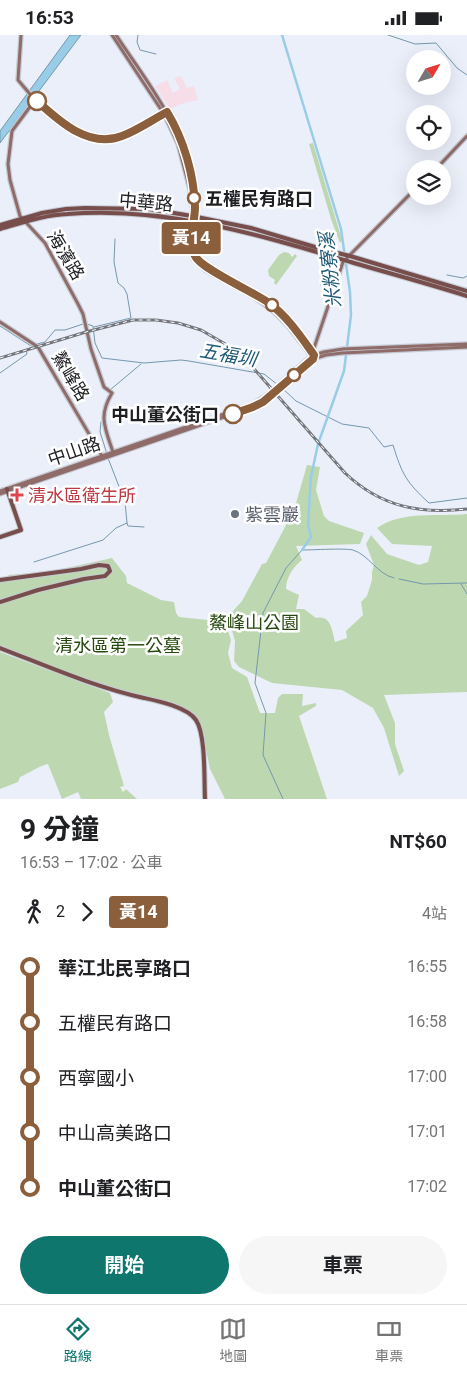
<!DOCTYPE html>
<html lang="zh-TW">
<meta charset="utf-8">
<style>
:root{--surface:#fff;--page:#f6f6f6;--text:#202124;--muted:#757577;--line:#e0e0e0;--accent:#0f766e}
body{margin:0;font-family:Roboto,"Noto Sans TC",sans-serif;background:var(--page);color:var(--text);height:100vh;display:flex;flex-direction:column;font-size:19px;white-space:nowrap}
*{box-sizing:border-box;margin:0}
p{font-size:16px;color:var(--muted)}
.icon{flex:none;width:28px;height:28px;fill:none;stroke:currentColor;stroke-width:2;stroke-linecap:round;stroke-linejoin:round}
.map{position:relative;height:764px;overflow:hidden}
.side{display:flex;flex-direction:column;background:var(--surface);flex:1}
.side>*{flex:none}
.badge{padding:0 10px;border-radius:4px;font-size:18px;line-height:32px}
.needle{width:32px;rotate:51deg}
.controls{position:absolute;left:406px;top:15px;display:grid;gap:10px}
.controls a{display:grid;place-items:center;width:45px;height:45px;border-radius:50%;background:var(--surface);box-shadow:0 5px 20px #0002;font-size:25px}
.map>.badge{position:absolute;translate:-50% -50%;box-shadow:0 0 0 2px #fff}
.legs{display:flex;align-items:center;gap:8px;height:55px;padding:0 20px;font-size:16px}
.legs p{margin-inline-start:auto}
.summary{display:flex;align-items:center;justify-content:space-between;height:85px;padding:0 20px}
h1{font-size:28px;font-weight:700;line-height:38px}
.primary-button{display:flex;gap:10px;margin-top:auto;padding:10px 20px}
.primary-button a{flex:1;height:58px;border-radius:30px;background:var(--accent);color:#fff;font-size:20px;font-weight:700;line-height:58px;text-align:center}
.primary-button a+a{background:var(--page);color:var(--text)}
ul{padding:0 20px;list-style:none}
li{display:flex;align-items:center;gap:18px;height:55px;font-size:19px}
li i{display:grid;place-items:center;width:8px;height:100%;margin:0 6px;background:currentColor}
li i::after{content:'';width:12px;height:12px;margin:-6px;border:4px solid;border-radius:50%;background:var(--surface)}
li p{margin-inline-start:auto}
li:first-child i{background:linear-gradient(#0000 50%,currentColor 0)}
li:last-child i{background:linear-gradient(currentColor 50%,#0000 0)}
.status{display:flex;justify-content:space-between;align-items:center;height:35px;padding:0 25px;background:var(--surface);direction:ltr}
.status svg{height:14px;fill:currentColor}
.dock{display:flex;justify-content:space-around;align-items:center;height:70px;border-top:1px solid var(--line);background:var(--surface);font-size:14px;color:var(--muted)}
.dock a{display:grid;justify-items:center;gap:2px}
.dock .on{color:var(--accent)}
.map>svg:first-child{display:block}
</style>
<div class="status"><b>16:53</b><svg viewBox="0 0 49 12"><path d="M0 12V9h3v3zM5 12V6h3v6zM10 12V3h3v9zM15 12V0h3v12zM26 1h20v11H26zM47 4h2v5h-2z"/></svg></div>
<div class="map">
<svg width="467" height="764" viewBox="0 0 467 764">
<rect width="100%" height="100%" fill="#ebeffa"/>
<path fill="#f6dde8" d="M181 41 187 53 194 51 198 65 184 68 170 74 155 51 167 45 173 58 180 54 174 43Z"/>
<path fill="#bdd8b1" d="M313 108 342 205 340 208 331 184 309 109Z
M284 217 289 218 292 222 295 219 297 221 276 250 274 248 275 245 269 241 268 235 279 220Z
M307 430 320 432 316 455 324 481 329 486 364 498 360 509 296 511 302 525C293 532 286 543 286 554L299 560 296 574H304L316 583C331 580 332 595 335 607L347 603 346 596 363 580 361 567 367 561 372 545V537L374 530 366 509 371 500 387 519 419 530 428 527 432 511 392 509 377 493C403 475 437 482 467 479V657L384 660 395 688V709L404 736 399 741 384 693 373 673 342 655 272 648 239 632 234 626 235 606 229 585 233 576 242 566 262 529 266 528 294 475Z
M112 523 126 541 127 548 161 565 174 567 176 578 179 582 208 585 222 583 225 587 231 605 228 618 232 633 247 642 260 678H275L278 663 282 659H303L302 671 316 668V671L299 681 327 764H225L210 734 201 691 197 684 191 679 168 667 94 649 0 613V544L9 540 53 536Z
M0 617 110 658 113 667 104 677 109 700 124 751 120 752 123 757 126 754 137 764H81L78 757 62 764 48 729C39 731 29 738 20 742L18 747 0 754Z"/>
<path fill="#99cce7" stroke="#7498ac" d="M70 0H81L0 108V96Z"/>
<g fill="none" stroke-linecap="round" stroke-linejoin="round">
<path stroke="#7498ac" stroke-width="1" d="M138 0 137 7 140 15 156 19
M388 0 415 9 436 8 457 33 467 40
M447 240 463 243 467 241
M321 250 330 235 331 226
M87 289 93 291 95 308 102 323 144 328 181 325 189 326 264 339 278 350
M0 291 31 311
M94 292 131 283 127 259 124 253 118 248 114 227 115 204
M37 309 45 307 55 295H65L83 289
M0 338 27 319 26 315 34 311
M281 352 296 366 342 389 369 393 384 412 393 410C402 439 406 447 429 468L467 463
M110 355 141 329
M101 387 100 397 107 419
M127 488 128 491 144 492
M34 527 103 505 116 493 127 488 125 467 108 423
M399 544 423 549 467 548
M461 549 467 559
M283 764 263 720 266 678 255 648 263 578 286 533 302 515C313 515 344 513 353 515 369 520 377 539 394 543"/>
<path stroke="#99cce7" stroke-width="2.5" d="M282 0 341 194 350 257 351 280 344 336 318 409 311 442 308 490 311 502 302 515"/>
<g stroke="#c6cad3" stroke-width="5.5">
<path id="secondary" d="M21 0 18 45 35 65 12 96 8 129 10 145 20 181 45 208 78 269 83 279 91 314 104 352 112 358C98 381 105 393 113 417
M112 0 164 79 178 109 190 155 192 175 188 207 193 224 205 235 252 261 272 275 288 291 312 322
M116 0C147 47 178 84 191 140 193 151 195 163 195 174 195 191 186 207 196 223 204 236 224 241 237 249 248 254 260 261 270 269 288 282 301 302 314 320
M436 134 467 101
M0 287 38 312 102 421
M314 319V313L343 227 415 154
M0 456 253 369 268 359 311 321 324 317 343 314 467 309
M0 459 253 372 263 367 313 324 326 320 342 318 467 312"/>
</g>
<g stroke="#c6cad3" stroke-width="6">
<path id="primary" d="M0 190 42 178 66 174 85 173 149 174 192 181 251 193 325 215 350 221 467 256
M0 194C22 188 44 180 67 179 167 171 259 200 354 228 392 239 429 249 467 261
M0 502 21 495 7 454
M0 545 81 534 99 530 108 531 110 536 105 541 84 544 38 555 0 567
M0 613C47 631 94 652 144 663 158 666 187 672 196 685 206 700 204 745 205 764"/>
</g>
<use href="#secondary" stroke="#8f6c69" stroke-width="3"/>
<use href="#primary" stroke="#774e4b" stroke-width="4"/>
<g stroke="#74767d" stroke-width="3">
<path id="rail" d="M0 323 86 297 133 285H156L178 288 201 295 227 310 249 328 345 438C381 472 419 479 467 474"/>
</g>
<use href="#rail" stroke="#fff" stroke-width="1" stroke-dasharray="4" stroke-linecap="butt"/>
</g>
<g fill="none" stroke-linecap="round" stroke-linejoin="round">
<g stroke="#fff" stroke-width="11">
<path id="line-1" d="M37 66C59 86 89 114 122 101 138 95 152 85 167 77 184 105 194 140 195 172 195 189 187 205 195 221 201 234 254 257 269 268 288 282 301 302 314 320L313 324 263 367 253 372 233 379"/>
</g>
<use href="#line-1" stroke="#8b5e3c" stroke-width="8"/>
</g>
<g fill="#fff" stroke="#8b5e3c" stroke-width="2.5">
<circle cx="37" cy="66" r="9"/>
<circle cx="194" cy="163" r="6"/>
<circle cx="272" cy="270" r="6"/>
<circle cx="294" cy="340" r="6"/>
<circle cx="233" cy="379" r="9"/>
</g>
<path fill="#e0444e" stroke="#fff" stroke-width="2" d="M14.5 452.5h5v5h5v5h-5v5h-5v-5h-5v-5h5z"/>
<circle fill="#6b7280" stroke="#fff" stroke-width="2" cx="235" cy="479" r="5"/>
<g text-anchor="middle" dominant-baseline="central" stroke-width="5" stroke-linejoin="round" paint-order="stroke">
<g font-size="18" font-weight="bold" fill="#1e1f23" stroke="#fff" text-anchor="start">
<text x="205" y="163">五權民有路口</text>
<text x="219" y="379" text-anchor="end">中山董公街口</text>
</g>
<g font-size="18" fill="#1e1f23" stroke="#fff">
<text transform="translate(146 167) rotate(5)">中華路</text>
<text transform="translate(66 220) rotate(59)">海濱路</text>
<text transform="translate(71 341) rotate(59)">鰲峰路</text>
<text transform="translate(74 416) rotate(-19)">中山路</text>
</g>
<g font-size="18" fill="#be3a42" stroke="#fff" text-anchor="start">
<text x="28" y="460">清水區衛生所</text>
</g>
<g font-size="18" fill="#5b616d" stroke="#fff" text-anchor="start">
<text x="245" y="479">紫雲巖</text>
</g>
<g font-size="18" fill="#26490f" stroke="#fff">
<text x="254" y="587">鰲峰山公園</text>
<text x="118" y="610">清水區第一公墓</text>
</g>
<g font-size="19" font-style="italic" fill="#1f5b77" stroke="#fff">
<text transform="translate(330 235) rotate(-96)">米粉寮溪</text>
<text transform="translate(228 320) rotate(10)">五福圳</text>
</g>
</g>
</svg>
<div class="controls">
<a><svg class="needle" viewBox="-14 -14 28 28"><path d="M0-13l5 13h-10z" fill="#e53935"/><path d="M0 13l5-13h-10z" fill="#757577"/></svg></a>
<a><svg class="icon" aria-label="locate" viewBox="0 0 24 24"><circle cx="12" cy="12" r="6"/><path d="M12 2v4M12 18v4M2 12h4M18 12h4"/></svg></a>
<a><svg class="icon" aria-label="layers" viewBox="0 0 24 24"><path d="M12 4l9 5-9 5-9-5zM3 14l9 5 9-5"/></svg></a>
</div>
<b class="badge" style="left:191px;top:203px;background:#8b5e3c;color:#fff">黃14</b>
</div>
<section class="side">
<div class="summary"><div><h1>9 分鐘</h1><p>16:53 – 17:02 · 公車</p></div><b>NT$60</b></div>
<div class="legs"><svg class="icon" aria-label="walk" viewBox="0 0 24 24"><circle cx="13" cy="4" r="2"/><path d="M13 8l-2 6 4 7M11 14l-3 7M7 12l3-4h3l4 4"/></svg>2<svg class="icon" aria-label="forward" viewBox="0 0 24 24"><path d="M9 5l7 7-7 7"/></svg><b class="badge" style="background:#8b5e3c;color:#fff">黃14</b><p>4站</p></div>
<ul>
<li><i style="color:#8b5e3c"></i><b>華江北民享路口</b><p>16:55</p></li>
<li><i style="color:#8b5e3c"></i><span>五權民有路口</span><p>16:58</p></li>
<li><i style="color:#8b5e3c"></i><span>西寧國小</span><p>17:00</p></li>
<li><i style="color:#8b5e3c"></i><span>中山高美路口</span><p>17:01</p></li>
<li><i style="color:#8b5e3c"></i><b>中山董公街口</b><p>17:02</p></li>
</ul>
<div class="primary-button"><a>開始</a><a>車票</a></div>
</section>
<nav class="dock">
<a class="on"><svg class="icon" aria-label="directions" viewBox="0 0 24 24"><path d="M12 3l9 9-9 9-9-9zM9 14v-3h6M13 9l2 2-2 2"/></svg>路線</a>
<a><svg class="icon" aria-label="map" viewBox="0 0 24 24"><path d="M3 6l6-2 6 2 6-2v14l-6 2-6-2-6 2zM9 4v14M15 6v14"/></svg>地圖</a>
<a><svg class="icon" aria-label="tickets" viewBox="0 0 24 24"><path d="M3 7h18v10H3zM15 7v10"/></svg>車票</a>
</nav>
